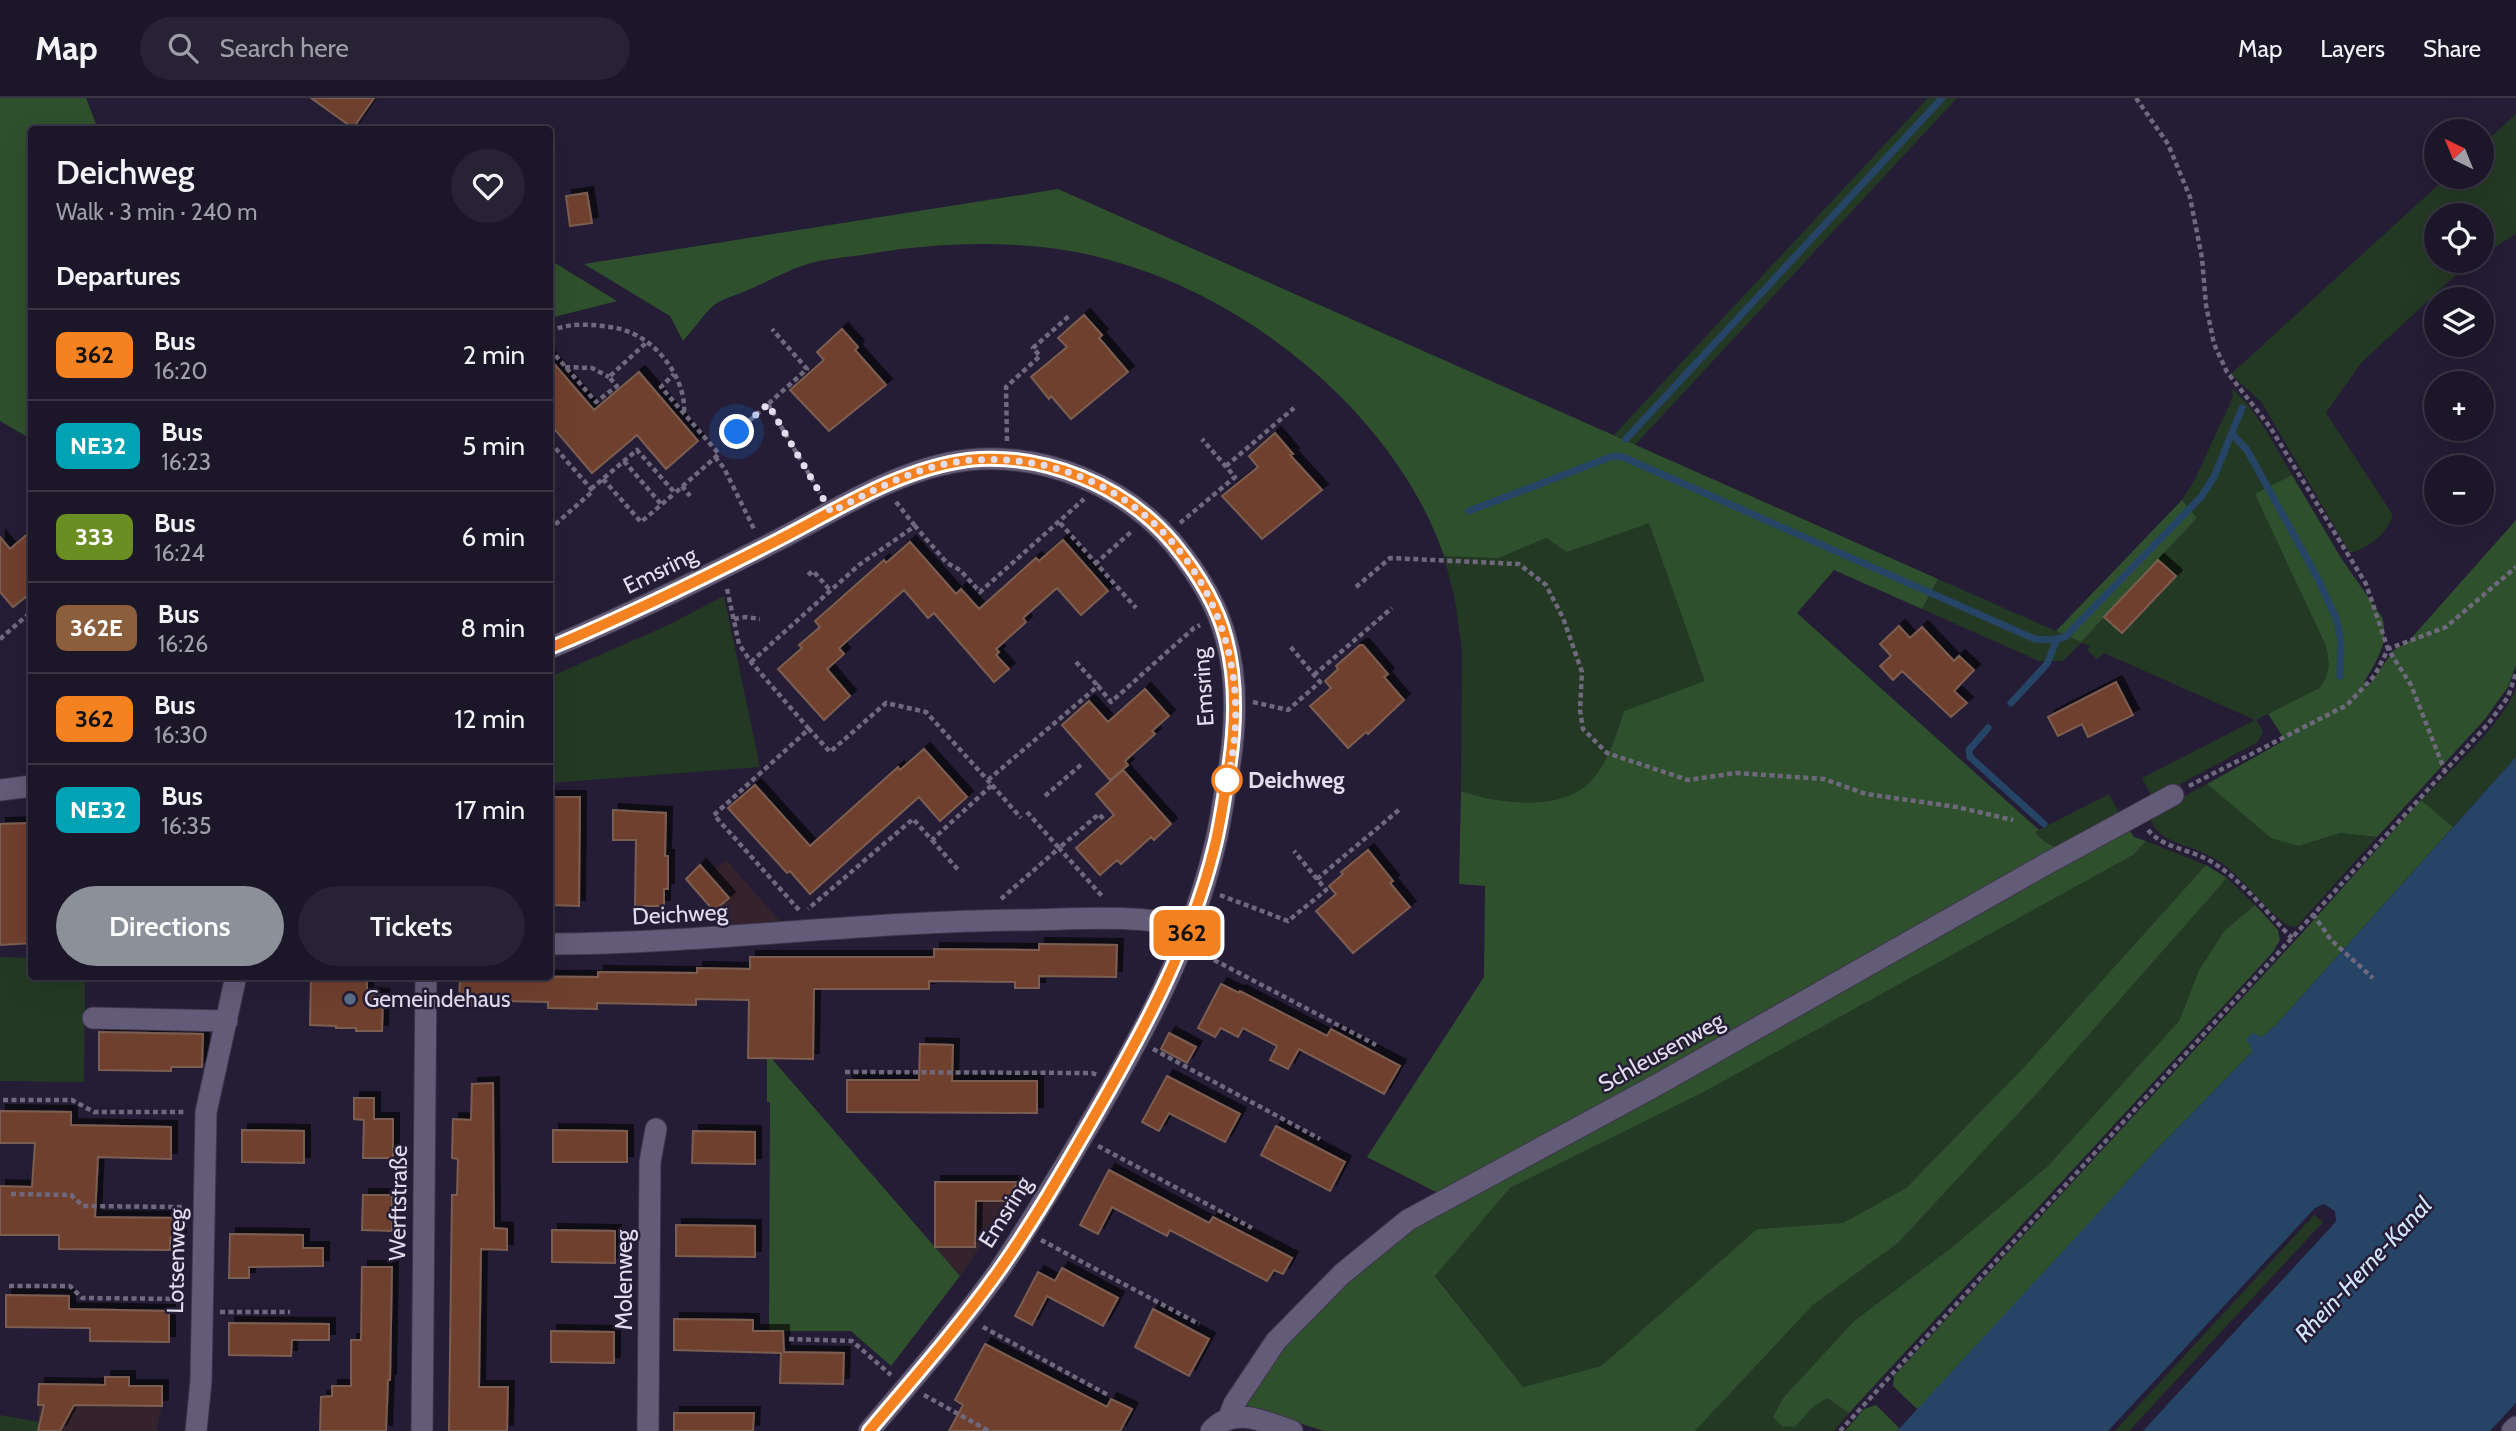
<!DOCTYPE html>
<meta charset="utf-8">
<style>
:root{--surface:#1b1628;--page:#282334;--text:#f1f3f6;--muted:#a09fa8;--line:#393545;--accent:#8c9099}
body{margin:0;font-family:Cabin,sans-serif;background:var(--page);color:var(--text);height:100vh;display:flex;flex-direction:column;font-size:26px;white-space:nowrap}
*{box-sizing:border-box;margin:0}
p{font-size:23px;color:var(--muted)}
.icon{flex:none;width:38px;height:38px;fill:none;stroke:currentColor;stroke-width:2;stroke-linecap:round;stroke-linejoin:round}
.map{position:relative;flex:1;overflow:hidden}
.panel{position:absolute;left:28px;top:28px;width:525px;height:854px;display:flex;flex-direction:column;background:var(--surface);border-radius:7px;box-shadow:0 7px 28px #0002,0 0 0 2px var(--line)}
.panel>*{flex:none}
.badge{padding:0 14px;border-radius:10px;font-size:24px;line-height:46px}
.needle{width:46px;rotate:317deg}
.controls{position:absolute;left:2424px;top:21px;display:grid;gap:14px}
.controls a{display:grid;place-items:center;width:70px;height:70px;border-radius:50%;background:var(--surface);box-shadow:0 7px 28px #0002,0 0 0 2px var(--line);font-size:35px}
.you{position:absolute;width:35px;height:35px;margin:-18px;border:5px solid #fff;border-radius:50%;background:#1a73e8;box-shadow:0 0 0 10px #1a73e833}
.map>.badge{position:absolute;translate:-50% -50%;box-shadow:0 0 0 4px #fff}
h2{padding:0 28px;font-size:26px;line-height:63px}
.round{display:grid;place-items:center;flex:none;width:74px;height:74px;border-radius:37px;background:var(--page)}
.head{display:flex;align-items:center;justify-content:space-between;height:119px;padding:0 28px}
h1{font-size:33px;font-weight:600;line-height:52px}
.action{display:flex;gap:14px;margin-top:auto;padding:14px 28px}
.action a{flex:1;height:80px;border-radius:42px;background:var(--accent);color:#fff;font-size:28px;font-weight:600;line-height:80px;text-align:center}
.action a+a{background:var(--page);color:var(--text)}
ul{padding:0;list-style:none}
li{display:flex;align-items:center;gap:21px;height:91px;padding:0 28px;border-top:2px solid var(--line)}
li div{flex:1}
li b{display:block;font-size:26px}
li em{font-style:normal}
li .badge{min-width:77px;font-weight:700;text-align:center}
header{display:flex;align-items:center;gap:42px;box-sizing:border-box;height:98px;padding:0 35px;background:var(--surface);border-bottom:2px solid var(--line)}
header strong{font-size:33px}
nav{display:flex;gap:38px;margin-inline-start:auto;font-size:24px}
.search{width:490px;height:63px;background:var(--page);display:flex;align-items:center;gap:18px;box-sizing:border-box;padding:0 24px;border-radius:38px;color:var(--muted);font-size:26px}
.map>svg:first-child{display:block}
</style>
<header>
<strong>Map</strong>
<div class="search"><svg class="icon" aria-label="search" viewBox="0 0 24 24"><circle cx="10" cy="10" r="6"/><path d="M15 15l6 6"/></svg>Search here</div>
<nav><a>Map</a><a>Layers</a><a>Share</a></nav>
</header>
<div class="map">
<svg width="2516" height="1333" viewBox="0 0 2516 1333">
<defs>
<filter id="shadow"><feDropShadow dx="6" dy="-6" stdDeviation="0" flood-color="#0009"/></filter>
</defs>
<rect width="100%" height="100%" fill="#241d35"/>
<path fill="#34232c" d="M726 762 780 823 717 828 716 815 694 790Z
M1018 1083 1024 1085 960 1178 935 1149V1084Z
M39 1286 162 1288V1308L156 1333H38Z"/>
<path fill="#243923" d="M1928 0H1957L1635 347 1614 337Z
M2516 16V136L2482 157V117H2436V163H2471L2361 265 2326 315 2393 417C2386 437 2370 449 2350 455L2262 305 2231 276 2447 79H2482V47Z
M2232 291C2259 314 2274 347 2292 377L2256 396 2325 546C2330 561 2331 577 2319 590L2256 622 2263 633 2258 644 2171 691 2168 688 2151 697 2142 680 2255 622 2104 555 2097 561 2087 552 2090 548 2081 545 2063 563H2039L1922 511 1938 481 2081 544 2197 420 2182 402 2194 383 2233 299Z
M1649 424 1706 583 1624 613C1616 638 1607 668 1588 686 1558 714 1495 705 1461 693L1462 552 1455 502 1444 458 1498 459 1546 440 1567 453Z
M724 498 760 669 550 685V579L666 528Z
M2516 591V659L2453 729 2421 702C2450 673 2501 628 2516 591Z
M2207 686 2271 739 2299 748 2340 735 2377 739 2296 829 2288 828C2259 807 2240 772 2206 756 2187 746 2161 745 2151 723L2155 714Z
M2109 696 2121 719 2061 750 2051 749 2035 734Z
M2146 743 2206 767 2026 967 1906 1090 1843 1125 1757 1131 1601 1268 1523 1289 1435 1177 1510 1090 1704 994 2133 757Z
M2227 780 2255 807 2224 833 2199 872 2179 923 2048 1068 1951 1150 1854 1223 1783 1300 1773 1319 1795 1329 1813 1309 1827 1300 1849 1315 1834 1333H1695L1813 1207 1898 1145 2042 990Z
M0 859 31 860 32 878 85 879 84 984 0 983Z
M2314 1117 2323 1124 2129 1333H2115Z
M0 1317 39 1324 38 1333H0Z"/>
<path fill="#2f502d" d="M0 0H86L98 31 32 32 31 341 0 323Z
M1058 91 1938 481 1922 511 1834 472 1797 515 2039 732 2035 734C2043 743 2049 748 2061 750L2121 719 2134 739 2146 743 2133 757 1704 994 1510 1090 1435 1178 1523 1289 1601 1268 1757 1131 1843 1125 1906 1090 2026 967 2206 767 2227 780 2042 990 1898 1145 1813 1207 1695 1333H1324L1240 1306 1278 1250 1337 1187 1442 1097 1367 1059 1484 879 1485 788 1459 786 1461 693C1495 705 1558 714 1588 686 1607 668 1616 638 1624 613L1705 583 1649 425 1567 454 1546 440 1498 460 1444 458C1396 317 1248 198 1106 161 1033 141 943 143 869 156 850 159 830 160 811 165 790 171 769 183 748 192 738 197 723 200 714 207 703 217 693 232 683 243L670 218 584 166Z
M550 162 617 203 550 220Z
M2292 377 2341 460 2382 519C2390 544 2376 564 2364 584L2366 591 2394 552 2407 545 2516 422V567L2508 589 2485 621 2377 739 2340 735 2299 748 2271 740 2207 686 2285 642 2268 616 2319 590C2331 577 2330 561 2325 546L2255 396Z
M2182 402 2197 420 2081 544 2056 533Z
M2421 702 2453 729 2276 927 2262 939 2252 936V954L2159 1049 1923 1307 1917 1311 1893 1288 1894 1278 2303 834Z
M2255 807 2278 832 2280 842 2273 854 1849 1315 1827 1300 1813 1309 1795 1329 1782 1328 1773 1319 1783 1300 1854 1223 1951 1150 2048 1068 2179 923 2199 872 2224 833Z
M767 961H772L960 1178 891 1268 851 1233H769L770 1004H767Z
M1876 1307 1899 1330 1897 1333H1845L1864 1311Z"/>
<path fill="#254466" d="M2516 659V1305L2490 1333H2143L2332 1128 2336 1123 2335 1113 2324 1106 2315 1110 2108 1333H1897L2159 1049 2252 954 2251 948 2246 942 2252 935 2262 939 2276 927Z"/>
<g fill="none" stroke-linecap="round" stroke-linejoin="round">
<path stroke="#254466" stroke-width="7" d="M2232 336 2247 352 2317 479 2336 520 2341 542 2340 578
M1626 341 1942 0
M1469 413 1613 358 1623 359 2035 541 2052 542 2065 539 2201 399 2214 379 2242 310
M2011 605 2047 566 2057 541
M1988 630 1969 652 1970 659 2044 726"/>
</g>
<path fill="#6f412f" stroke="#7c5d51" stroke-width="2" filter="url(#shadow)" d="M311 0H374L353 30Z
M587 95 592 125 570 128 566 98Z
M1084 217 1102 237 1099 240 1128 274 1071 321 1051 298 1049 301 1031 279 1067 249 1058 240Z
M842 231 858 249 855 252 886 287 829 333 790 292 824 262 817 254Z
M550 261 594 312 639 274 698 343 666 371 637 337 592 375 550 326Z
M1275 335 1293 356 1290 357 1322 392 1262 441 1222 398 1258 369 1249 358Z
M32 432V494L13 509 0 494V439L10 451Z
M1063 442 1108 493 1081 517 1057 490 1023 520 1026 524 996 551 999 554 996 557 1009 571 994 584 934 515 928 520 904 492 839 550 844 556 827 571 850 598 824 622 778 571 802 550 799 547 820 529 815 523 884 462 886 465 910 444 956 496 961 491 979 511 1036 460 1039 463Z
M2158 462 2176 478 2122 535 2104 519Z
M1899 528 1910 540 1922 529 1954 563 1959 558 1974 572 1954 593 1967 605 1951 619 1902 573 1893 582 1880 568 1891 558 1880 546Z
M1360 547H1363L1388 576 1384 579 1404 602 1368 636 1366 634 1348 650 1310 608 1331 590 1325 583 1338 571 1336 568Z
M2116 584 2133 617 2088 639 2082 626 2058 638 2048 619Z
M1145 591 1169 618 1152 633 1155 636 1125 663 1128 667 1110 682 1062 627 1089 603 1108 624Z
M924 651 967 699 940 723 919 699 810 796 790 773 787 775 728 710 755 687 810 748 898 669 900 672Z
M1123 672 1171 726 1154 742 1151 739 1121 766 1117 762 1100 777 1076 750 1114 717 1096 696Z
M550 699H580L579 808 550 807Z
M613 712 666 715 665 758H668V791H664V808H635L636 742H613Z
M29 725 32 845 0 847V726Z
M1368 752 1393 783 1390 785 1410 809 1353 855 1316 813 1336 796 1329 788 1343 776 1341 774Z
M700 767 729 800 714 813 686 781Z
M1039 846 1117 847 1116 879 1039 878V890H1015V884L929 883V891H814L813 961 748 960 749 902 696 901V907L597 905V911L548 910V904L499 903V908L459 907 460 878 598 879V874L697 875V870L750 871V859H934V851L1039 852Z
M311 878H367V896L383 897 382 933H356V930H336V928L310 927Z
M1221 886 1239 895 1240 893 1327 938 1331 931 1400 968 1384 996 1299 951 1288 971 1270 962 1277 948 1243 930 1238 939 1221 930 1215 939 1198 930Z
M99 934 203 936 202 969H171V973L99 972Z
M1169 935 1196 949 1187 965 1161 951Z
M920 946 953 947 952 983H1037V1015L847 1014V982H919Z
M1167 978 1240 1016 1225 1044 1169 1015 1159 1033 1142 1024Z
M493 985 494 1130 507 1131V1152L481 1151 479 1289H508L507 1333H449L452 1097H457L458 1061 452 1060 453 1021 471 1022 472 986Z
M354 1000H374V1021H393V1060H363L364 1022 354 1021Z
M0 1013 71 1014V1027L171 1029V1061L98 1059 95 1119 180 1120V1140H170V1152L59 1151V1137H0V1088L32 1089 35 1045H0Z
M1276 1028 1345 1064 1330 1093 1261 1057Z
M242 1032 304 1033V1065L242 1064Z
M553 1032 627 1033V1064H553Z
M693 1033 755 1034V1066L692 1065Z
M1109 1072 1209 1125 1213 1119 1292 1160 1283 1176 1274 1172 1267 1183 1170 1132 1167 1138 1112 1109 1098 1136 1080 1127Z
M935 1084H1018L1006 1103H976L975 1149H935Z
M363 1097H392V1133L362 1132Z
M676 1127 755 1128V1159L676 1158Z
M552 1132 615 1133V1165L552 1164Z
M230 1136 303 1137V1150H323V1168L249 1169V1180H229Z
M362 1169H392L390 1282H388L386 1333H320L321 1299 332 1298V1288H351V1242H361Z
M1062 1170 1118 1200 1103 1228 1047 1198 1032 1227 1015 1218 1038 1174 1055 1183Z
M6 1197 69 1198V1211L169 1213V1244L90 1243V1230L6 1229Z
M1153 1211 1209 1241 1189 1278 1135 1249Z
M674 1221 753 1222V1233H783L784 1254 844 1255 843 1286 780 1285 781 1255 674 1252Z
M229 1225 329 1226V1242H292L291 1258 229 1257Z
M551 1233 614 1234V1265L551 1264Z
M985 1246 1107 1309 1111 1301 1132 1311 1120 1333H949L963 1307 955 1302Z
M105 1279H129V1288H162V1308L74 1307 60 1333H38L44 1307H38L39 1286 105 1287Z
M674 1315H754L753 1333H674Z"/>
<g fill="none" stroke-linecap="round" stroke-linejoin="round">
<g stroke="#3d364a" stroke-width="23">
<path id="minor" d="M550 550C628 517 704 480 780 441 840 410 900 370 968 362 1043 354 1124 387 1173 445 1196 473 1217 505 1226 541 1240 590 1235 643 1225 693 1222 712 1219 732 1214 751 1187 864 1125 968 1066 1066 1044 1102 1022 1139 998 1174 958 1230 913 1281 869 1333
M0 692 32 688
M550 846C709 845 867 823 1025 822 1080 821 1135 816 1189 829
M93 920 227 923
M1229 1319 1234 1306 1276 1243 1342 1176 1408 1122 1655 988 2048 765 2173 697
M196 1333 201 1283 206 1014 236 878
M422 1333 426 878
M648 1333 650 1064 656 1031
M1211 1333C1234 1307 1265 1324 1292 1333
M2512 1333 2516 1329"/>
</g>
<path stroke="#6f697e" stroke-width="4.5" stroke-dasharray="5 3.5" stroke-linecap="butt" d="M2136 0 2168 46 2190 99 2202 160 2206 207 2214 246 2227 274 2270 329 2366 486 2388 551 2411 587 2444 671
M550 234C562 227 577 226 592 227 604 228 617 229 629 234 659 245 686 282 684 314
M550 251 596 304 617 288 609 279 647 244
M565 269 592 270 609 279
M768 306 820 395
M737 334 807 271 772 231
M1007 343 1006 289 1040 258 1033 250 1069 218
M550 344 593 393 550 431
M715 359 724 370 755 433
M624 363 661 406
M1226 368 1294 310
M603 381 641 424 675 395
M682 388 690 398
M591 391 637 352 675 395 719 356 661 289 674 276
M896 404 915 428
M1060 425 1136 510
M1180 425 1235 379 1202 341
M1095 466 1131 434
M808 477 813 473 830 492
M1356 489 1390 460 1519 466 1546 487 1563 520 1582 574 1580 612 1583 631 1607 655 1688 682 1736 675 1824 681 1866 696 1957 709 2013 722
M727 491 739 546 751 564 809 631
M734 521 746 519 760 521
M0 541 32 513
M751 564 859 467 915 428 947 465 960 472 980 494 1084 401
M1076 564 1098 588
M1314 577 1392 510
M1253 604 1288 612 1320 584 1289 547
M988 682 1098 588 1111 604 1194 530 1200 527
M992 687 1021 720
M2189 688 2347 607 2375 577 2388 551 2446 529 2516 469
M1045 698 1083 665
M1027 714 1059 750 1099 716 1104 722
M2148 732C2164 751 2191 751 2212 764 2243 783 2266 814 2292 840
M932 742 960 774
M1317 781 1400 711
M1220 797 1288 823 1326 792 1294 753
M1001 801 1059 750 1102 798
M799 812 714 717 809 631 830 654 886 605 926 614 992 687 932 742 913 721 808 811
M2313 816 2331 842 2373 880
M1199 854 1376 947
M1153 951 1320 1041
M845 974 1092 975 1097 977
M3 1002H72L94 1014H187
M1098 1048 1252 1130
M11 1096 71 1097 83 1108 185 1109
M1041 1142 1199 1226
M9 1188H70L82 1200 183 1201
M220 1214H290
M983 1229 1108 1297
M789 1241 852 1243 891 1277
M924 1297 989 1333
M1840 1333 2488 626 2508 599 2516 575"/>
<use href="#minor" stroke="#635c78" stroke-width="21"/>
</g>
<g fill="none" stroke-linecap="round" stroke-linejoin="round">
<g stroke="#fff" stroke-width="16">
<path id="line" d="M550 550C628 517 704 480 780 441 840 410 900 371 968 362 1043 354 1124 387 1173 445 1196 473 1217 505 1226 541 1239 591 1235 643 1225 693 1222 712 1219 732 1214 751 1190 848 1141 937 1092 1022 1062 1074 1032 1126 998 1174 958 1230 913 1281 869 1333"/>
</g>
<use href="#line" stroke="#f58220" stroke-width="10"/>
<path stroke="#e2deee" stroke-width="7" stroke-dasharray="0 12.6" d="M737 334 768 306 831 414C876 391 922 365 974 362 1149 351 1270 518 1227 682"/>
</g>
<circle fill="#fff" stroke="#f58220" stroke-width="3.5" cx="1227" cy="682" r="14"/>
<circle fill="#5c6f8a" stroke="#241d35" stroke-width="2.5" cx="350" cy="901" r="7"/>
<g text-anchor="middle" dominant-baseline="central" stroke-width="5" stroke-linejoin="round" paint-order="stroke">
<g font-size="23" fill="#e2deee" stroke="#241d35">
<text transform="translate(660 472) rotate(-26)">Emsring</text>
<text transform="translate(1203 589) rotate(-94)">Emsring</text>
<text transform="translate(680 816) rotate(-3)">Deichweg</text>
<text transform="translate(1661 954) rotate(-29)">Schleusenweg</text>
<text transform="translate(398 1105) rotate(-89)">Werftstraße</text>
<text transform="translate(1005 1114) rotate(-58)">Emsring</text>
<text transform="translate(176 1163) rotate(-89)">Lotsenweg</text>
<text transform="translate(624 1182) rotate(-90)">Molenweg</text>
</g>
<g font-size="23" font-weight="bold" fill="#e2deee" stroke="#241d35" text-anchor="start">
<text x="1248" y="682">Deichweg</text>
</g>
<g font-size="23" fill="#e2deee" stroke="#241d35" text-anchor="start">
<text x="364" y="901">Gemeindehaus</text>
</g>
<g font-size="24" font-style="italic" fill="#d2e6ff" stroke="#241d35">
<text transform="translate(2363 1171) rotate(-47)">Rhein-Herne-Kanal</text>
</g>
</g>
</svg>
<div class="controls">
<a><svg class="needle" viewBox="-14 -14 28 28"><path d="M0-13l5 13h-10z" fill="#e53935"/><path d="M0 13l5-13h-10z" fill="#a09fa8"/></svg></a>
<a><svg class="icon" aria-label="locate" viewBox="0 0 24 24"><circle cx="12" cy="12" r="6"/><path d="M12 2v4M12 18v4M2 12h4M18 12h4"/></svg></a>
<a><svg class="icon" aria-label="layers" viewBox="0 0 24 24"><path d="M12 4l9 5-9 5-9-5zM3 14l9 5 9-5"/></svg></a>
<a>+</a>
<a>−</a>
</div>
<div class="you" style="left:737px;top:334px"></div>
<b class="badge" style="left:1187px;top:835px;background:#f58220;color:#111">362</b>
<section class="panel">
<div class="head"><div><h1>Deichweg</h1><p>Walk · 3 min · 240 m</p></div><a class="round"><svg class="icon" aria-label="heart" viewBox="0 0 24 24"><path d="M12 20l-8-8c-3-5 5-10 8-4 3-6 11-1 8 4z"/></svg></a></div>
<h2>Departures</h2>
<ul>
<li><span class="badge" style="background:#f58220;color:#111">362</span><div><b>Bus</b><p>16:20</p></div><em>2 min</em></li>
<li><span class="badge" style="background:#00a3b4;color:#fff">NE32</span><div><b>Bus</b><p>16:23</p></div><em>5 min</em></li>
<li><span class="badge" style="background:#6b8e23;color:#fff">333</span><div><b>Bus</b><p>16:24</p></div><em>6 min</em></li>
<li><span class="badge" style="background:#8b5e3c;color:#fff">362E</span><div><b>Bus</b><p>16:26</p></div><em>8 min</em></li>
<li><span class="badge" style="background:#f58220;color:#111">362</span><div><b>Bus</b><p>16:30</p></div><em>12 min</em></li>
<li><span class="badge" style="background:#00a3b4;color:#fff">NE32</span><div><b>Bus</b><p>16:35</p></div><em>17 min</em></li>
</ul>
<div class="action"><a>Directions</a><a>Tickets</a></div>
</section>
</div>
